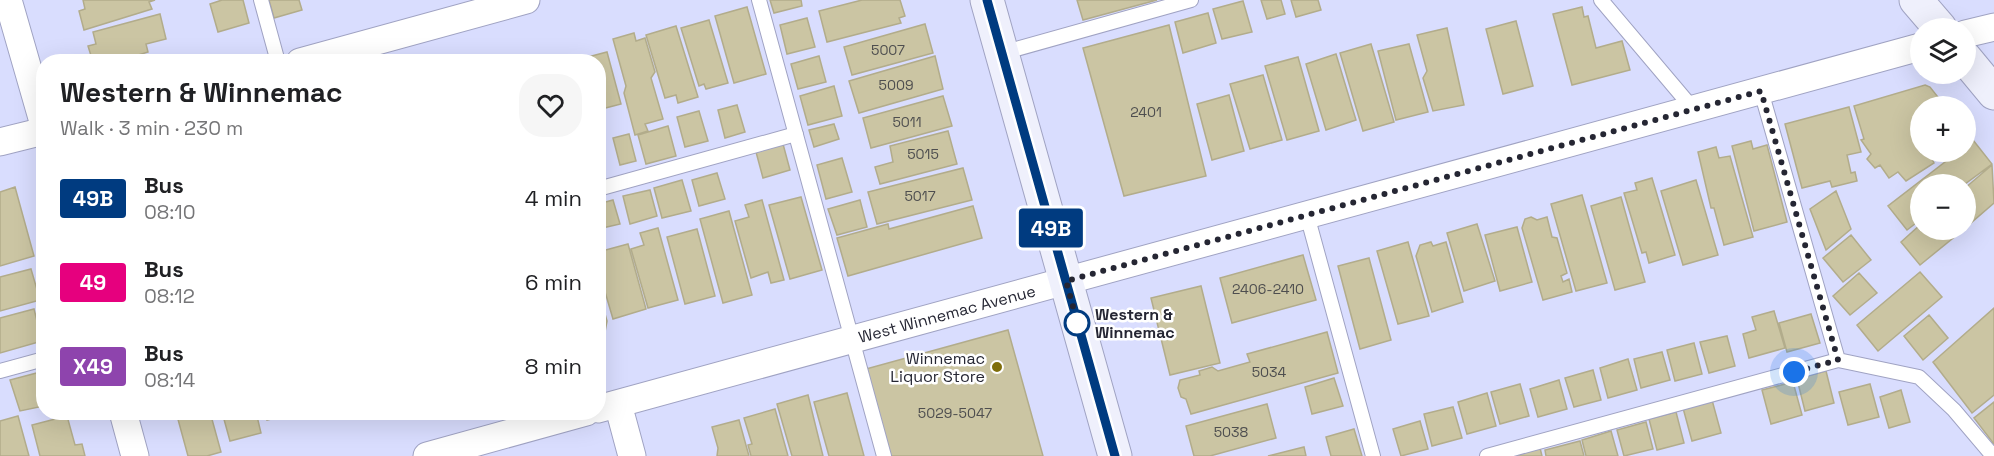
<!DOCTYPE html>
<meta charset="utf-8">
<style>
:root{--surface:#fff;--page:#f6f6f6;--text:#202124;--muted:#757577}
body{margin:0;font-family:"Space Grotesk",sans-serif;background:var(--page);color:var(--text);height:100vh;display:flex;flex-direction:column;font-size:22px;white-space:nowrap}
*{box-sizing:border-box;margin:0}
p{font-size:20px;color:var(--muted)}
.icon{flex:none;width:33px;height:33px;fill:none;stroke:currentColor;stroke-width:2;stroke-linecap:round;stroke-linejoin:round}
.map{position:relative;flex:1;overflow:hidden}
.side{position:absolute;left:36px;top:54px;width:570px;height:366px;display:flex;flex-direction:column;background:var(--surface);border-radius:24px;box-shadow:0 6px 24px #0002}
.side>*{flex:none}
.badge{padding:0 12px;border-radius:4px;font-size:21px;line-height:39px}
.buttons{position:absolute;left:1910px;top:18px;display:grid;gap:12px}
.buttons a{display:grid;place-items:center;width:66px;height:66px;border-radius:50%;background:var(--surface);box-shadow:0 6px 24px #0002;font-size:30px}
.you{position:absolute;width:30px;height:30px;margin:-15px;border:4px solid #fff;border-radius:50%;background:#1a73e8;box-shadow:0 0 0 9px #1a73e833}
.map>.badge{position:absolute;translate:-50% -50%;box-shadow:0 0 0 3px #fff}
.round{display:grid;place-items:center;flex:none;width:63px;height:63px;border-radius:24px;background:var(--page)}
.head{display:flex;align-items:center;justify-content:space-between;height:102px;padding:0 24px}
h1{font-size:28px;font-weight:800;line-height:45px}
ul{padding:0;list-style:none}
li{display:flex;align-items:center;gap:18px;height:84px;padding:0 24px}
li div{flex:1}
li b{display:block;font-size:22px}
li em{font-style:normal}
li .badge{min-width:66px;font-weight:700;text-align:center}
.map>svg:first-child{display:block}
</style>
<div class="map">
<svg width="1994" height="456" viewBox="0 0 1994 456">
<rect width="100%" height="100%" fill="#d9ddfe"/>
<path fill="#cbc5a3" stroke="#b2ac8b" stroke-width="1.5" d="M83 0H155L149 2 152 9 84 30 79 11 85 9Z
M222 0H243L249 23 218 32 210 4Z
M269 0H299L302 10 274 18Z
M770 0H801L802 6 774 13Z
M862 0H900L905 16 899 18 901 23 827 42 819 11Z
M1077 0H1157L1083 20Z
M1261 0H1281L1285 14 1267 19Z
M1291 0H1318L1321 10 1296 17Z
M1243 1 1252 32 1222 39 1213 9Z
M747 7 766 74 734 83 715 16Z
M1582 7 1584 17 1588 16 1596 48 1622 41 1630 70 1572 85 1553 14Z
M1208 13 1216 43 1183 53 1175 22Z
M160 14 166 39 146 44 148 52 116 62H93L88 46 96 44 93 32Z
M807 18 815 47 787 54 780 25Z
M709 20 728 83 706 89 704 84 699 86 681 28Z
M1516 21 1533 86 1503 94 1486 29Z
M925 24 933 53 852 75 844 47Z
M1169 25 1206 176 1124 196 1083 48Z
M676 26 698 97 678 103 676 95 665 98 646 35Z
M1447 28 1464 105 1433 111 1423 78 1427 71 1417 35Z
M634 33 636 41 645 38 655 72 651 78 663 119 645 124 648 131 635 135 624 93 626 86 613 39Z
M1371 44 1394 122 1363 131 1340 53Z
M1409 44 1428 112 1396 120 1378 51Z
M607 52 621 104 598 110V62H580V59Z
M1336 54 1356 120 1326 130 1306 64Z
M819 56 826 82 798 89 791 64Z
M935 56 943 89 859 113 849 81Z
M1298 57 1319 131 1287 140 1265 66Z
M1263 75 1282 140 1250 149 1230 84Z
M1925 85 1930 87 1945 106H1920V152H1942L1932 159 1934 163 1906 181 1898 172 1889 178 1880 165 1875 168 1867 159 1871 154 1861 140 1864 139 1854 106Z
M834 86 842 116 808 125 800 96Z
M1229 95 1244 151 1212 160 1197 104Z
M943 96 952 126 871 148 863 118Z
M737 105 745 132 725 138 718 110Z
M1849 107 1861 152 1847 155 1851 173 1855 172 1857 181 1832 187 1830 181 1802 188 1785 124Z
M699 111 708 141 685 147 677 117Z
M834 124 839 139 814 147 809 130Z
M668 126 676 156 646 164 638 135Z
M948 131 957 164 880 184 875 167 893 162 890 146Z
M629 134 636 161 620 165 613 138Z
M1973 140 1992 164 1965 184H1920V220L1907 230 1888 206 1958 152H1965V146Z
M1751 141 1753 149 1767 145 1787 222 1754 231 1732 146Z
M598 143 605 167 598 169Z
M783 144 790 170 763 178 756 152Z
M1716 147 1719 158 1730 156 1753 237 1724 245 1714 208H1711L1698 152Z
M842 158 852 192 826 199 817 165Z
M1992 165 1994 203 1965 228V188Z
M963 168 972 200 877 224 868 192Z
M717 173 725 199 699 206 692 180Z
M1652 178 1675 255 1649 263 1646 252 1642 253 1624 193 1637 190 1635 183Z
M682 180 691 211 662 218 654 188Z
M1696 180 1718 255 1683 265 1661 191Z
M15 187 34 256 0 266V192Z
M650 190 657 216 630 224 623 196Z
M1836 191 1851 229 1826 250 1810 209Z
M1582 195 1607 283 1576 291 1551 204Z
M801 197 822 270 790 279 769 205Z
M1621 197 1645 282 1615 290 1591 206Z
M613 200 620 224 598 229V204Z
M762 200 784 280 771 283 768 272 751 278 735 221 749 217 745 205Z
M860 200 867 227 837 235 828 209Z
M973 206 982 238 848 276 837 238 888 224 889 229Z
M729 211 752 295 723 303 700 219Z
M1531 217 1537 220 1547 217 1552 237 1557 238 1567 273 1561 276 1563 282 1569 279 1572 292 1543 300 1522 228 1525 219Z
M1477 224 1495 281 1464 291 1447 233Z
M1920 225V230H1963L1920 265 1901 242Z
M1517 227 1532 282 1500 291 1485 235Z
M658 228 678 300 648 308 631 249 644 245 640 233Z
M697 229 715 296 685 304 667 237Z
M1851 235 1871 260 1843 282 1823 258Z
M1408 242 1429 316 1398 324 1377 251Z
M1431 242 1433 246 1446 242 1463 302 1432 312 1416 256 1420 245Z
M628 244 646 309 613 319 598 268V252Z
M1303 255 1316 300 1232 323 1220 278Z
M1369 258 1391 340 1360 349 1338 266Z
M31 269 40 300 0 311V277Z
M1920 272 1942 297 1878 351 1857 325Z
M1859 273 1877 293 1850 315 1833 296Z
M1201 286 1220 363 1170 375 1151 298Z
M598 289 607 321 605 332 598 336Z
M1994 308V395L1972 413 1933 362Z
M34 309 42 341 0 353V318Z
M1774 311 1785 348 1749 358 1743 334 1756 330 1752 317Z
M1811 314 1820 343 1787 352 1779 323Z
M1929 315 1948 338 1923 360 1904 336Z
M1008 330 1043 456H890L866 369Z
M1327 332 1338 373 1191 414 1186 399 1181 397 1178 388 1180 380 1200 375 1199 371 1212 367 1218 371 1250 362 1247 354Z
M1727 336 1735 366 1709 373 1700 342Z
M1694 343 1702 374 1675 381 1667 350Z
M1662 352 1670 380 1641 388 1634 359Z
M1628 359 1637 390 1608 398 1600 368Z
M1593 370 1601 400 1574 407 1565 378Z
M44 371V406L20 411 10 380Z
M1826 371 1834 403 1805 411 1797 379Z
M1334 378 1343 406 1312 414 1305 387Z
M1559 380 1567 409 1538 417 1530 389Z
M1793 382 1802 415 1771 424 1762 390Z
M1520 384 1529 416 1500 424 1491 392Z
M1870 384 1879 417 1848 425 1839 392Z
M1901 390 1910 422 1889 428 1880 397Z
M847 393 864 456H829L814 402Z
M1487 393 1496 426 1467 434 1458 402Z
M808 395 823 456H792L777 404Z
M1712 400 1721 433 1692 441 1683 408Z
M1994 402V444L1974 418Z
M1267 404 1276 438 1210 456H1194L1186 426Z
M1453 407 1462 438 1432 446 1424 414Z
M775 409 788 456H751L748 445 752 444 744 418Z
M176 412H210L221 452 207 456H188Z
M222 412H256L261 433 230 441Z
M265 412H299L267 420Z
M1676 412 1684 443 1657 450 1649 419Z
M18 416 29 456H0V421Z
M67 416 75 445 82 444 85 456H40L32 425Z
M739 420 749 456H717L718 448 712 427Z
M1420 421 1428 449 1401 456 1393 429Z
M1646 422 1653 449 1624 456 1617 430Z
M1354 429 1362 456H1331L1326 437Z
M1611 431 1618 456H1586L1582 440Z
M1580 441 1584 456H1546L1545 450Z
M1304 447 1306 456H1268Z
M1540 448 1542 456H1512Z"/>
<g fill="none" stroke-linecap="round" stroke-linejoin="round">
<g stroke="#a0a3c3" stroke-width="16">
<path id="service" d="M261 0 278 62
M759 0 884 456
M1601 0 1694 110
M1002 53 1191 0
M1761 91 1838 360
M598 189 796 134
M1307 215 1373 456
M0 371 44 359
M1487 456 1838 360 1919 377 1954 410 1993 456"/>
</g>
<g stroke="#a0a3c3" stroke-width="29">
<path id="minor" d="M8 0 44 125
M1965 34 1994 27
M300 62 526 0
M0 142 44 131
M618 404 632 456
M598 409 1920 47
M123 412 135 456
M427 456 586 412"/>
</g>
<g stroke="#a0a3c3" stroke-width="35">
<path id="secondary" d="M987 0 1115 456
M1916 0 1940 28
M1965 58 1994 93"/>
</g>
<use href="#service" stroke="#fff" stroke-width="14"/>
<use href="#minor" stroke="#fff" stroke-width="27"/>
<use href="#secondary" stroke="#eff0fc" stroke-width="33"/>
</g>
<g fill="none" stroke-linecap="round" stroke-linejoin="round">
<g stroke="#fff" stroke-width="14">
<path id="line" d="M987 0 1115 456"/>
</g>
<use href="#line" stroke="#003b80" stroke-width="9"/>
<path stroke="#252633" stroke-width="6" stroke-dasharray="0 10.8" d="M1077 323 1078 325 1066 281 1761 91 1838 360 1794 372"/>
</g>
<circle fill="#fff" stroke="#003b80" stroke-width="3" cx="1077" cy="323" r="12"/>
<circle fill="#7f6e0b" stroke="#fff" stroke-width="2" cx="997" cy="367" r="6"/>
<g text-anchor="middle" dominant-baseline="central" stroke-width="5" stroke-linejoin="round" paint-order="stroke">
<g font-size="14" fill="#4e4e4f">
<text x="888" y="50">5007</text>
<text x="896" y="85">5009</text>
<text x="1146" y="112">2401</text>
<text x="907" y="122">5011</text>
<text x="923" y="154">5015</text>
<text x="920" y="196">5017</text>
<text x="1268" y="289">2406-2410</text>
<text x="1269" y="372">5034</text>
<text x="955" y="413">5029-5047</text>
<text x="1231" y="432">5038</text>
</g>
<g font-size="16" fill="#252633" stroke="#fff">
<text transform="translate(947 314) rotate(-15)">West Winnemac Avenue</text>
</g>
<g font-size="16" font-weight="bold" fill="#252633" stroke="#fff" text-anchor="start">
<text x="1095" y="314">Western &amp;<tspan x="1095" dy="18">Winnemac</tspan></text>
</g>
<g font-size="16" fill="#252633" stroke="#fff" text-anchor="end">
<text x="985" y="358">Winnemac<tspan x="985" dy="18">Liquor Store</tspan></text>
</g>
</g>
</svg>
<div class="buttons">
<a><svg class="icon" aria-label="layers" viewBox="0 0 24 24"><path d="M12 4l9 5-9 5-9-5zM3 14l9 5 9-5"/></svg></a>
<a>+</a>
<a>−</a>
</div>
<div class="you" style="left:1794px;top:372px"></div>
<b class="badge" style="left:1051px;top:228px;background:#003b80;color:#fff">49B</b>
<section class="side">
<div class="head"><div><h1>Western &amp; Winnemac</h1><p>Walk · 3 min · 230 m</p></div><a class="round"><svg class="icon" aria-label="heart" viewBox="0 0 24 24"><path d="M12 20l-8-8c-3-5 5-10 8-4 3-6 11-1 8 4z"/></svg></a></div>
<ul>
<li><span class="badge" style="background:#003b80;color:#fff">49B</span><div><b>Bus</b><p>08:10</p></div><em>4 min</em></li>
<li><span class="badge" style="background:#e6007e;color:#fff">49</span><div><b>Bus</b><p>08:12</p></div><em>6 min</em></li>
<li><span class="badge" style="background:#8e44ad;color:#fff">X49</span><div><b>Bus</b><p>08:14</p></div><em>8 min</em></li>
</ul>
</section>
</div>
